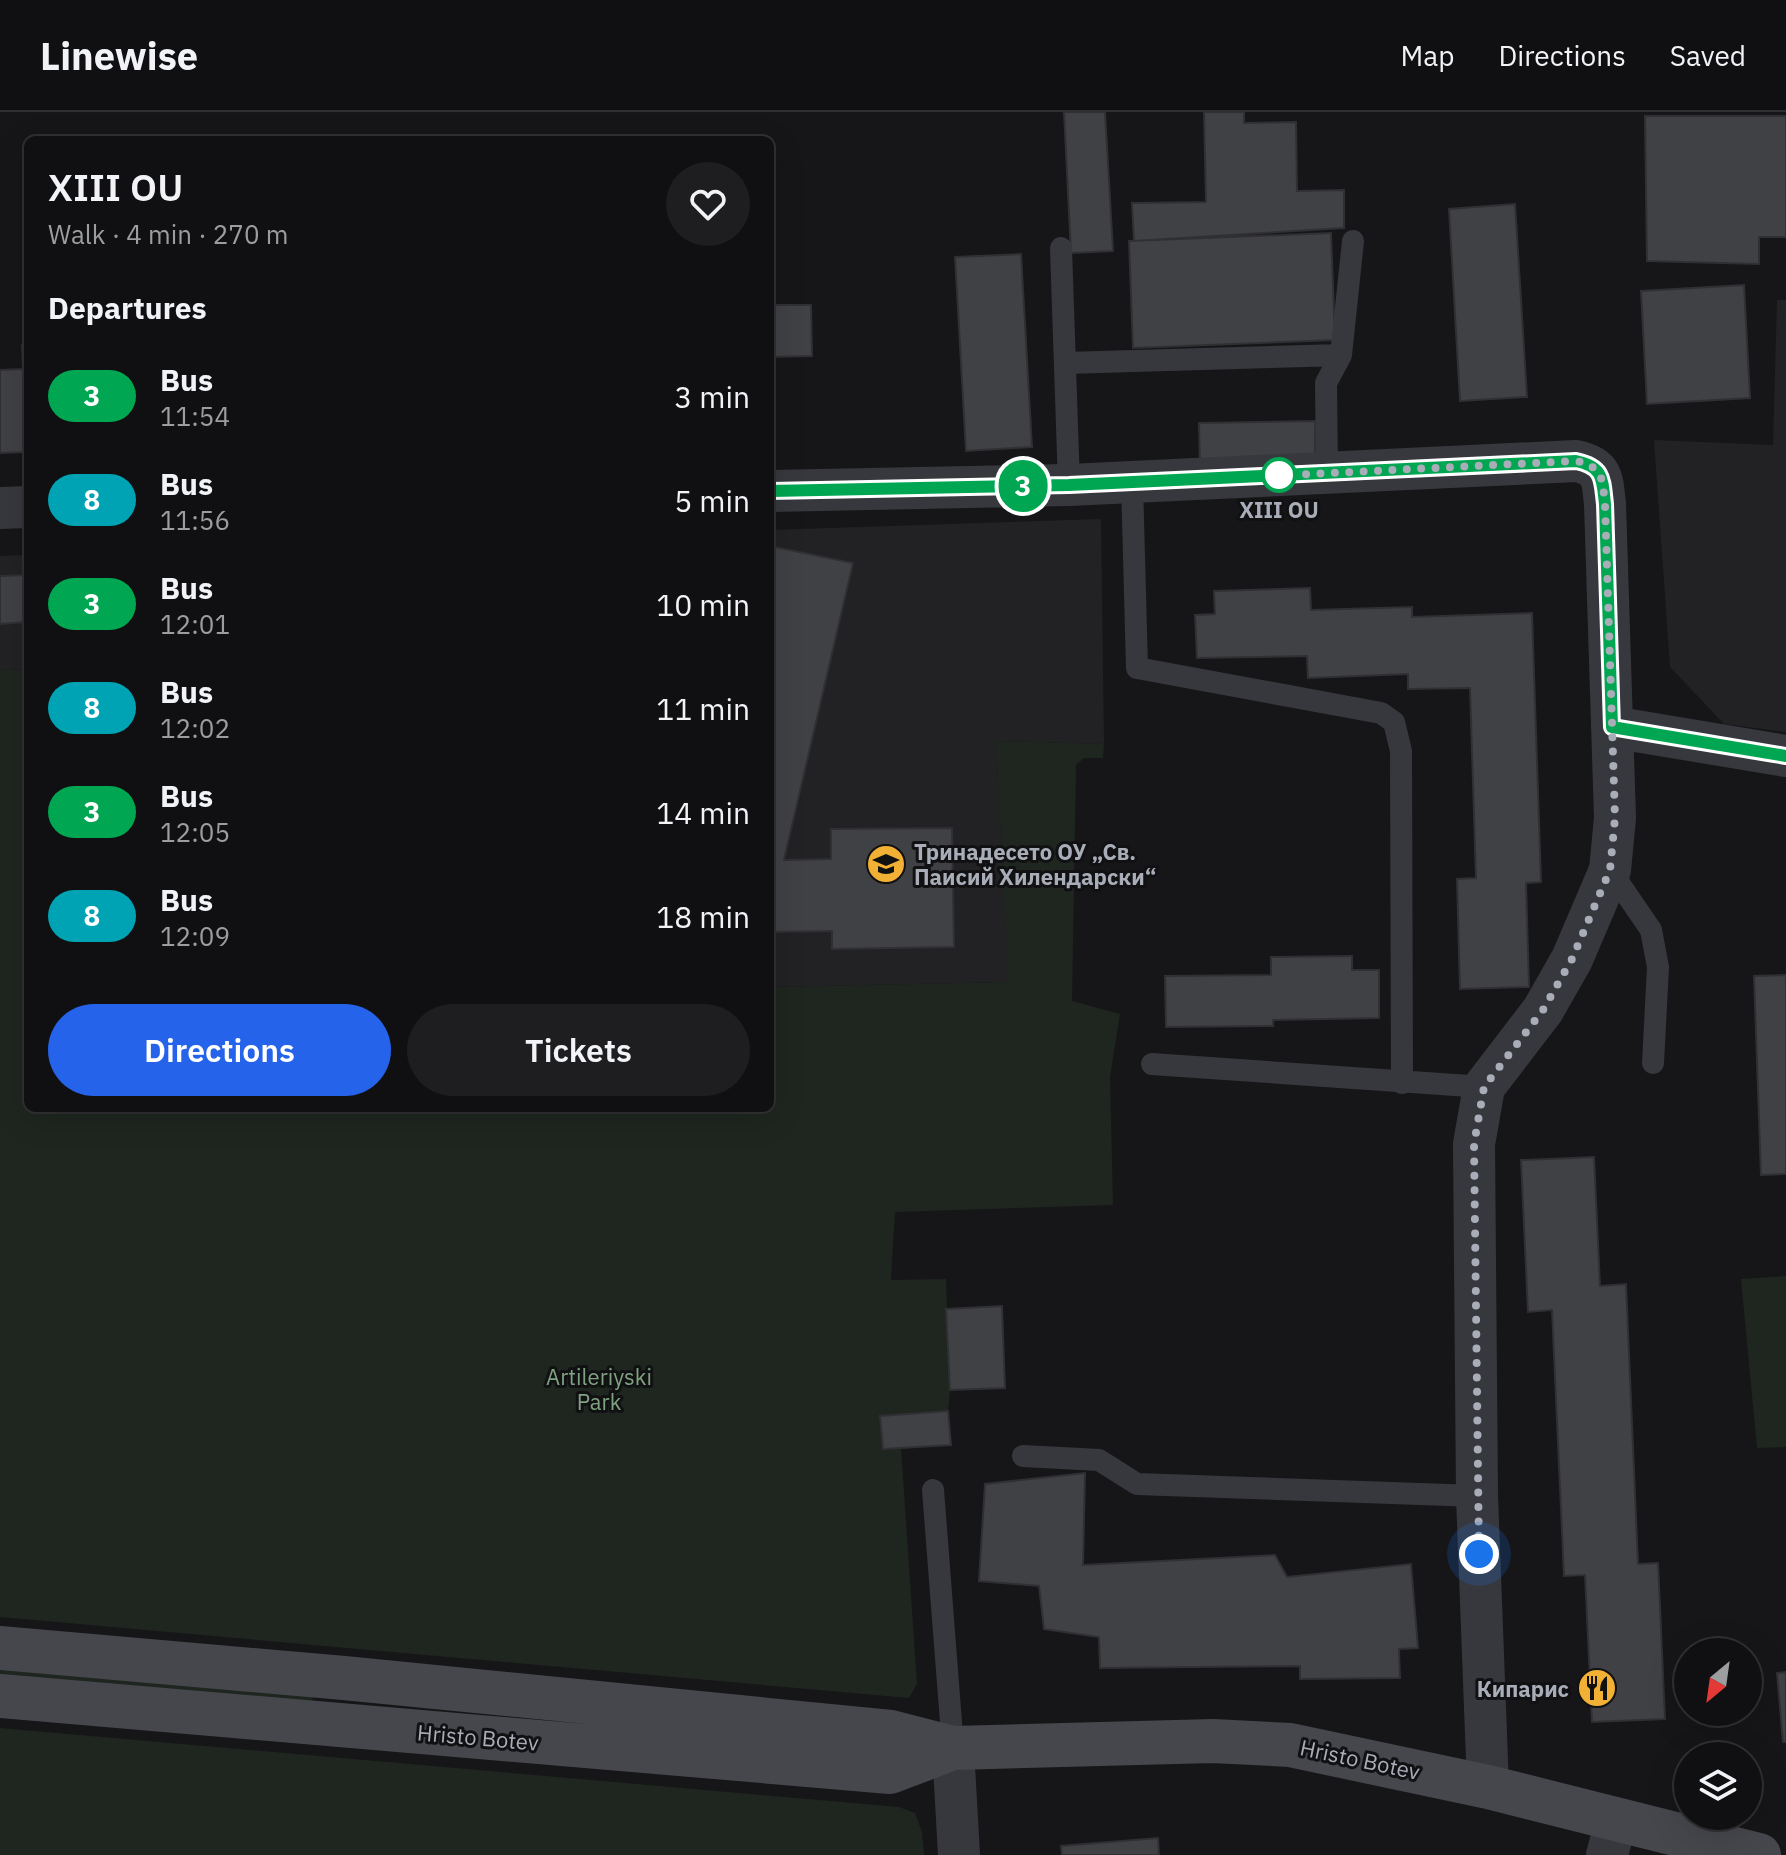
<!DOCTYPE html>
<meta charset="utf-8">
<style>
:root{--surface:#101012;--page:#1e1e20;--text:#f1f3f6;--muted:#9c9d9f;--line:#303032;--accent:#2563eb}
body{margin:0;font-family:"IBM Plex Sans",sans-serif;background:var(--page);color:var(--text);height:100vh;display:flex;flex-direction:column;font-size:30px;white-space:nowrap}
*{box-sizing:border-box;margin:0}
p{font-size:26px;color:var(--muted)}
.icon{flex:none;width:44px;height:44px;fill:none;stroke:currentColor;stroke-width:2;stroke-linecap:round;stroke-linejoin:round}
.map{position:relative;flex:1;overflow:hidden}
.sheet{position:absolute;left:24px;top:24px;width:750px;height:976px;display:flex;flex-direction:column;background:var(--surface);border-radius:12px;box-shadow:0 8px 32px #0002,0 0 0 2px var(--line)}
.sheet>*{flex:none}
.badge{padding:0 16px;border-radius:26px;font-size:28px;line-height:52px}
.needle{width:52px;rotate:209deg}
.fabs{position:absolute;left:1674px;top:1526px;display:grid;gap:16px}
.fabs a{display:grid;place-items:center;width:88px;height:88px;border-radius:50%;background:var(--surface);box-shadow:0 8px 32px #0002,0 0 0 2px var(--line);font-size:40px}
.you{position:absolute;width:40px;height:40px;margin:-20px;border:6px solid #fff;border-radius:50%;background:#1a73e8;box-shadow:0 0 0 12px #1a73e833}
.map>.badge{position:absolute;translate:-50% -50%;box-shadow:0 0 0 4px #fff}
h2{padding:0 24px;font-size:30px;line-height:72px}
.round{display:grid;place-items:center;flex:none;width:84px;height:84px;border-radius:42px;background:var(--page)}
.headline{display:flex;align-items:center;justify-content:space-between;height:136px;padding:0 24px}
h1{font-size:38px;font-weight:600;line-height:60px}
.primary-button{display:flex;gap:16px;margin-top:auto;padding:16px 24px}
.primary-button a{flex:1;height:92px;border-radius:48px;background:var(--accent);color:#fff;font-size:32px;font-weight:600;line-height:92px;text-align:center}
.primary-button a+a{background:var(--page);color:var(--text)}
ul{padding:0;list-style:none}
li{display:flex;align-items:center;gap:24px;height:104px;padding:0 24px}
li div{flex:1}
li b{display:block;font-size:30px}
li em{font-style:normal}
li .badge{min-width:88px;font-weight:700;text-align:center}
header{display:flex;align-items:center;gap:48px;box-sizing:border-box;height:112px;padding:0 40px;background:var(--surface);border-bottom:2px solid var(--line)}
header strong{font-size:38px}
nav{display:flex;gap:44px;margin-inline-start:auto;font-size:28px}
.map>svg:first-child{display:block}
</style>
<header>
<strong>Linewise</strong>
<nav><a>Map</a><a>Directions</a><a>Saved</a></nav>
</header>
<div class="map">
<svg width="1786" height="1743" viewBox="0 0 1786 1743">
<rect width="100%" height="100%" fill="#161618"/>
<path fill="#222225" d="M1777 188H1786V620L1724 612 1670 555 1654 328 1773 333Z
M1101 407 1104 632 999 629 996 634 1010 870 770 875V418Z
M28 443V558L0 557V444Z"/>
<path fill="#1e261f" d="M0 557 28 558V996H770V875L1009 870 996 634 999 629 1104 632 1103 646H1084L1076 653 1072 889 1120 902 1110 965 1113 1093 895 1100 891 1168 946 1167 950 1277 948 1299 881 1304 901 1336 917 1572 909 1586 0 1505Z
M1786 1164V1335L1757 1336 1741 1167Z
M0 1554 313 1582 312 1591 0 1564Z
M0 1616 899 1695 915 1701 922 1720 924 1743H0Z"/>
<path fill="#404145" stroke="#303034" stroke-width="2" d="M1064 0H1105L1113 139 1071 141Z
M1204 0H1244V11L1296 10 1297 79 1344 78V116L1134 129 1132 91 1206 90Z
M1645 4H1786V125H1759V152L1647 149Z
M1515 92 1527 285 1460 289 1449 97Z
M1331 121 1335 228 1133 236 1129 129Z
M1021 142 1032 335 966 339 955 145Z
M1744 173 1750 286 1647 292 1641 179Z
M770 193H811L812 244 770 245Z
M22 233H28V340L0 341V258L23 257Z
M1315 309V356L1200 357 1199 311Z
M770 434 853 451 784 748 831 747V717L952 716 954 835 832 837V819L770 820Z
M28 463V510L0 512V464Z
M1310 476 1311 498 1412 495V505L1532 501 1541 770 1526 771 1529 875 1460 877 1457 767 1476 766 1470 576 1408 577V562L1308 566 1307 544 1197 546 1195 503 1215 502 1214 479Z
M1352 844V858H1379V906L1273 908V914L1166 915 1165 864 1271 863V845Z
M1786 863V1062L1761 1063 1754 864Z
M1594 1045 1600 1174 1626 1172 1638 1452 1658 1451 1665 1607 1592 1610 1585 1463 1564 1464 1552 1198 1528 1200 1521 1048Z
M1002 1194 1005 1276 950 1278 946 1197Z
M948 1299 951 1333 883 1337 880 1304Z
M1085 1361 1083 1453 1275 1443 1287 1465 1411 1452 1418 1536 1399 1537 1400 1566 1300 1567V1554L1100 1556 1099 1525 1044 1517 1039 1474 979 1469 985 1372Z
M1786 1560V1630H1783L1777 1561Z
M1158 1726 1159 1743H1062L1061 1734Z"/>
<g fill="none" stroke-linecap="round" stroke-linejoin="round">
<path stroke="#37383d" stroke-width="22" d="M1061 136 1069 373
M1065 251 1341 243
M1327 361 1326 271 1341 243 1353 129
M1132 370 1137 556 1381 601 1394 610 1401 639 1402 971
M1610 758 1651 818 1658 855 1653 951
M1152 952 1484 975
M1023 1344 1099 1348 1137 1372 1477 1384
M933 1378 953 1636"/>
<path stroke="#37383d" stroke-width="42" d="M770 379 1069 373 1576 349C1604 355 1602 367 1605 392L1615 706 1610 758 1572 847 1543 898 1484 975 1474 1032 1477 1384 1488 1675
M0 396 28 395
M1612 615 1786 644
M953 1636 959 1743
M1607 1743 1616 1709"/>
<path stroke="#45474d" stroke-width="44" d="M0 1536 344 1566 891 1620 953 1636 1213 1629 1290 1633 1488 1675 1759 1743
M0 1584 890 1660 953 1636"/>
</g>
<g fill="none" stroke-linecap="round" stroke-linejoin="round">
<g stroke="#fff" stroke-width="18">
<path id="line" d="M770 379 1069 373 1576 349C1604 355 1602 367 1605 392L1612 615 1786 644"/>
</g>
<use href="#line" stroke="#00a651" stroke-width="12"/>
<path stroke="#a8adb8" stroke-width="8" stroke-dasharray="0 14.4" d="M1279 363 1271 364 1576 349C1604 355 1602 367 1605 392L1615 706 1610 758 1572 847 1543 898 1484 975 1474 1032 1479 1442"/>
</g>
<defs>
<g id="school-disc" transform="scale(2)"><circle r="9.5" fill="#f2b134" stroke="#111113"/><path d="M0-5L7-2L0 1L-7-2ZM-4 1L0 2.5L4 1V4Q0 6-4 4Z" fill="#111"/></g>
<g id="restaurant-disc" transform="scale(2)"><circle r="9.5" fill="#f2b134" stroke="#111113"/><path d="M-5-6h1v4h1v-4h1v4h1v-4h1v5L-1.5 .5V6h-2V.5L-5-1ZM5-6V6H3V1.5H1.5Q1.5-4 5-6Z" fill="#111"/></g>
</defs>
<g fill-rule="evenodd">
<use href="#school-disc" x="886" y="752"/>
<use href="#restaurant-disc" x="1597" y="1576"/>
</g>
<circle fill="#fff" stroke="#00a651" stroke-width="4" cx="1279" cy="363" r="16"/>
<g text-anchor="middle" dominant-baseline="central" stroke-width="6" stroke-linejoin="round" paint-order="stroke">
<g font-size="22" font-weight="bold" fill="#a8adb8" stroke="#111113">
<text x="1279" y="397">XIII OU</text>
</g>
<g font-size="22" font-weight="bold" fill="#a8adb8" stroke="#111113" text-anchor="start">
<text x="914" y="739">Тринадесето ОУ „Св.<tspan x="914" dy="25">Паисий Хилендарски“</tspan></text>
<text x="1569" y="1576" text-anchor="end">Кипарис</text>
</g>
<g font-size="22" fill="#7fa381" stroke="#111113">
<text x="599" y="1264">Artileriyski<tspan x="599" dy="25">Park</tspan></text>
</g>
<g font-size="22" fill="#a8adb8" stroke="#111113">
<text transform="translate(478 1625) rotate(5)">Hristo Botev</text>
<text transform="translate(1360 1647) rotate(12)">Hristo Botev</text>
</g>
</g>
</svg>
<div class="fabs">
<a><svg class="needle" viewBox="-14 -14 28 28"><path d="M0-13l5 13h-10z" fill="#e53935"/><path d="M0 13l5-13h-10z" fill="#9c9d9f"/></svg></a>
<a><svg class="icon" aria-label="layers" viewBox="0 0 24 24"><path d="M12 4l9 5-9 5-9-5zM3 14l9 5 9-5"/></svg></a>
</div>
<div class="you" style="left:1479px;top:1442px"></div>
<b class="badge" style="left:1023px;top:374px;background:#00a651;color:#fff">3</b>
<section class="sheet">
<div class="headline"><div><h1>XIII OU</h1><p>Walk · 4 min · 270 m</p></div><a class="round"><svg class="icon" aria-label="heart" viewBox="0 0 24 24"><path d="M12 20l-8-8c-3-5 5-10 8-4 3-6 11-1 8 4z"/></svg></a></div>
<h2>Departures</h2>
<ul>
<li><span class="badge" style="background:#00a651;color:#fff">3</span><div><b>Bus</b><p>11:54</p></div><em>3 min</em></li>
<li><span class="badge" style="background:#00a3b4;color:#fff">8</span><div><b>Bus</b><p>11:56</p></div><em>5 min</em></li>
<li><span class="badge" style="background:#00a651;color:#fff">3</span><div><b>Bus</b><p>12:01</p></div><em>10 min</em></li>
<li><span class="badge" style="background:#00a3b4;color:#fff">8</span><div><b>Bus</b><p>12:02</p></div><em>11 min</em></li>
<li><span class="badge" style="background:#00a651;color:#fff">3</span><div><b>Bus</b><p>12:05</p></div><em>14 min</em></li>
<li><span class="badge" style="background:#00a3b4;color:#fff">8</span><div><b>Bus</b><p>12:09</p></div><em>18 min</em></li>
</ul>
<div class="primary-button"><a>Directions</a><a>Tickets</a></div>
</section>
</div>
